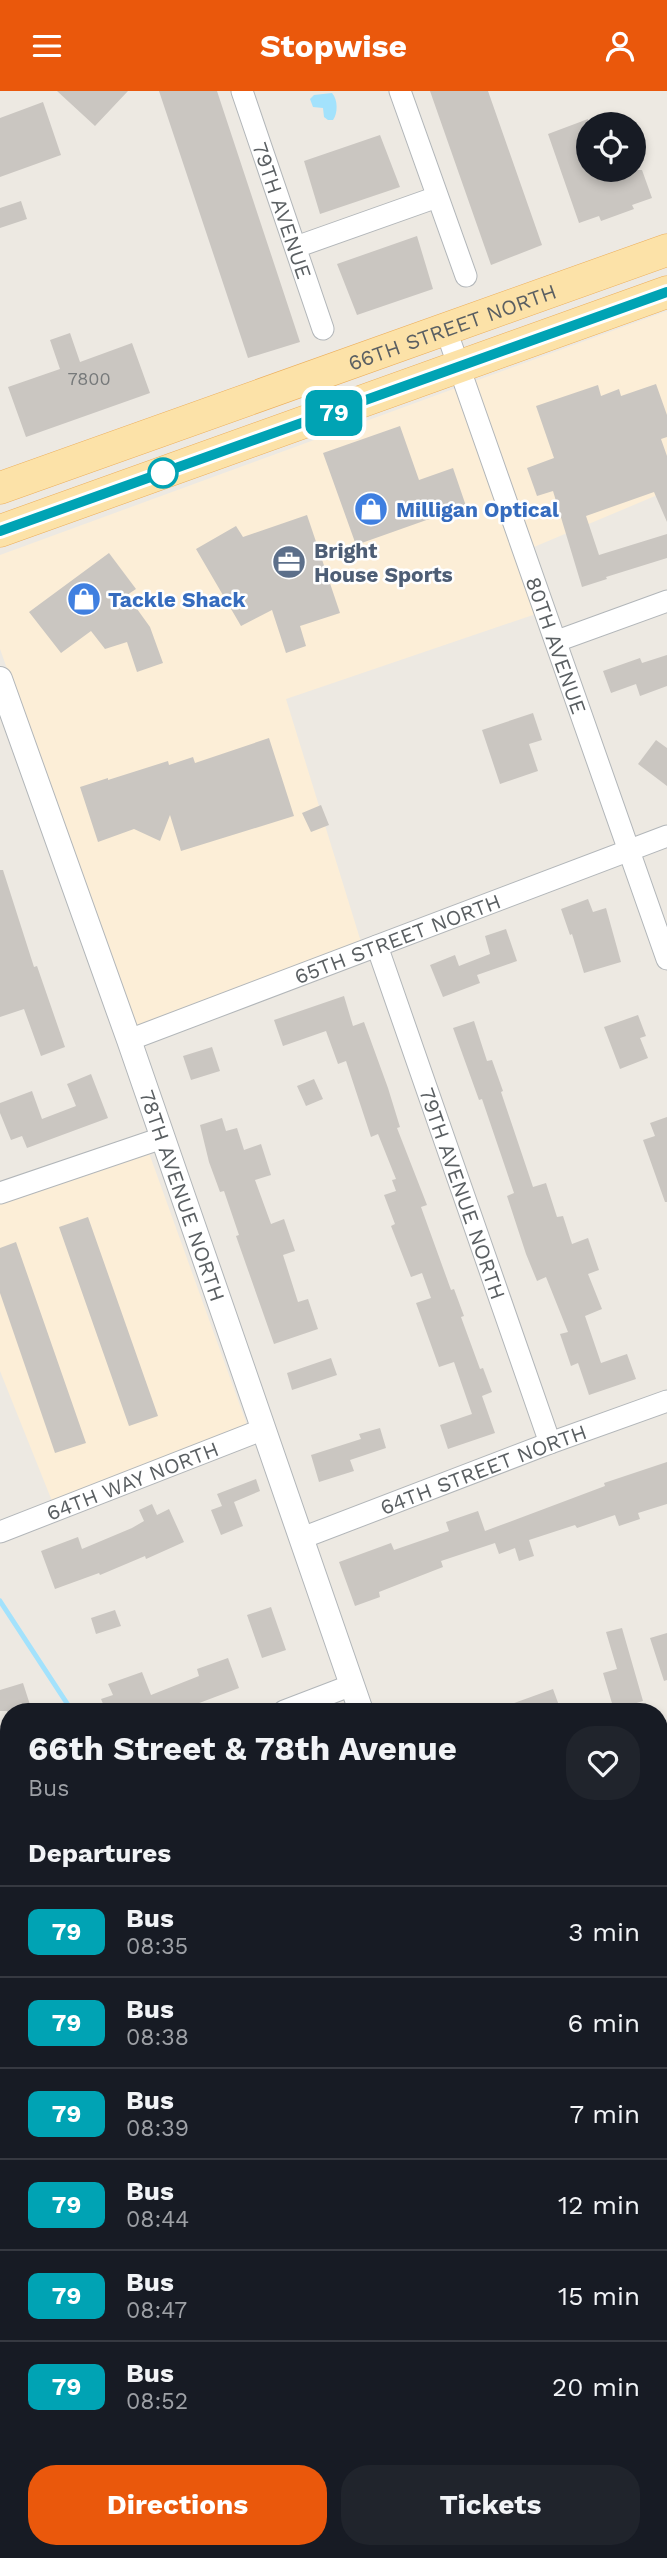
<!DOCTYPE html>
<style>
:root{--surface:#171b24;--page:#20242c;--text:#f1f3f6;--muted:#9ea1a6;--line:#363941;--accent:#ea580c}
body{margin:0;font-family:"Work Sans",sans-serif;background:var(--page);color:var(--text);height:100vh;display:flex;flex-direction:column;font-size:26px;white-space:nowrap}
*{box-sizing:border-box;margin:0}
p{font-size:23px;color:var(--muted)}
.icon{flex:none;width:38px;height:38px;fill:none;stroke:currentColor;stroke-width:2;stroke-linecap:round;stroke-linejoin:round}
.map{position:relative;flex:1;overflow:hidden}
.panel{position:absolute;left:0px;top:1612px;width:668px;height:856px;display:flex;flex-direction:column;background:var(--surface);border-radius:28px 28px 0 0;box-shadow:0 4px 10px #0003}
.panel>*{flex:none}
.badge{padding:0 14px;border-radius:10px;font-size:24px;line-height:46px}
.controls{position:absolute;left:576px;top:21px;display:grid;gap:14px}
.controls a{display:grid;place-items:center;width:70px;height:70px;border-radius:50%;background:var(--surface);box-shadow:0 4px 10px #0003;font-size:35px}
.map>.badge{position:absolute;translate:-50% -50%;box-shadow:0 0 0 4px #fff}
h2{padding:0 28px;font-size:26px;line-height:63px}
.round{display:grid;place-items:center;flex:none;width:74px;height:74px;border-radius:28px;background:var(--page)}
.summary{display:flex;align-items:center;justify-content:space-between;height:119px;padding:0 28px}
h1{font-size:33px;font-weight:700;line-height:52px}
.cta{display:flex;gap:14px;margin-top:auto;padding:14px 28px}
.cta a{flex:1;height:80px;border-radius:28px;background:var(--accent);color:#fff;font-size:28px;font-weight:700;line-height:80px;text-align:center}
.cta a+a{background:var(--page);color:var(--text)}
ul{padding:0;list-style:none}
li{display:flex;align-items:center;gap:21px;height:91px;padding:0 28px;border-top:2px solid var(--line)}
li div{flex:1}
li b{display:block;font-size:26px}
li em{font-style:normal}
li .badge{min-width:77px;font-weight:700;text-align:center}
header{display:flex;justify-content:space-between;align-items:center;height:91px;padding:0 28px;background:var(--accent);color:#fff;font-size:32px;font-weight:700}
.map>svg:first-child{display:block}
</style>
<header><svg class="icon" aria-label="menu" viewBox="0 0 24 24"><path d="M4 6h16M4 12h16M4 18h16"/></svg>Stopwise<svg class="icon" aria-label="person" viewBox="0 0 24 24"><circle cx="12" cy="8" r="4"/><path d="M4 21q1-7 8-7t8 7"/></svg></header>
<div class="map">
<svg width="667" height="2467" viewBox="0 0 667 2467">
<rect width="100%" height="100%" fill="#ede9e2"/>
<path fill="#fceed7" d="M667 220V400L534 456 475 290Z
M456 297 536 523 286 608 361 851 135 937 0 558V464Z
M149 1062 247 1334 52 1410 0 1280V1112Z
M667 2314V2467H662L660 2316Z
M546 2459H637L640 2467H521Z"/>
<path fill="#a3e2fc" d="M332 2C338 8 338 23 333 29H328L324 26 323 17 313 16 310 8 314 4Z"/>
<g fill="none" stroke-linecap="round" stroke-linejoin="round">
<path stroke="#a3e2fc" stroke-width="5" d="M0 1510 72 1620"/>
</g>
<path fill="#cac6c1" d="M57 0H128L95 35Z
M159 0H217L300 251 248 267Z
M430 0H488L542 154 491 174Z
M43 11 61 64 0 86V27Z
M588 28V79H642L652 107 632 114 634 118 601 130 599 125 579 132 548 43Z
M380 44 400 96 320 123 304 70Z
M21 110 27 128 0 137V117Z
M417 145 433 198 357 224 337 173Z
M70 242 80 271 132 252 150 302 26 346 8 296 60 278 50 249Z
M656 293 667 324V346L661 348 667 365V431L654 401 586 425 599 464 667 443V467L606 486 607 488 582 496 553 400 537 405 527 377 554 367 536 315 598 294 601 305 619 298 621 305Z
M400 335 419 389 453 377 466 415 356 454 323 362Z
M307 424 340 522 300 535 306 555 286 562 272 519 241 535 196 458 236 435 243 446Z
M109 462 136 498 127 504 150 536 163 572 137 581 127 551 105 558 91 540 61 562 29 521Z
M667 564V595L640 605 636 593 611 602 603 580 640 567 642 572Z
M533 622 542 649 529 653 538 680 500 693 482 639Z
M269 647 294 725 181 760 170 724 160 750 134 738 98 751 80 696 108 687V689L168 670 169 674 193 666 195 672Z
M656 649 667 657V695L638 673Z
M321 714 329 734 311 741 302 722Z
M0 779H3L34 876 37 875 65 956 41 965 24 918 0 926Z
M588 808 593 821 606 817 621 871 584 882 572 843 570 844 561 818Z
M506 838 517 870 477 884 480 892 443 906 430 874 455 864 459 875 490 863 485 845Z
M344 905 353 935 364 931 388 997 400 1036 397 1037 427 1114 421 1116 451 1199 454 1198 464 1225 461 1226 480 1278 483 1277 492 1301 482 1305 495 1342 448 1358 440 1334 472 1323 454 1271 439 1276 416 1212 431 1207 422 1182 411 1186 391 1135 395 1133 384 1104 396 1100 392 1089 396 1088 378 1043 371 1046 346 970 338 973 326 940 283 955 274 929Z
M638 924 646 945 640 947 648 967 620 978 604 936Z
M474 930 487 970 492 969 503 1000 501 1001 533 1096 546 1092 557 1126 563 1125 572 1153 588 1147 599 1179 588 1183 602 1218 585 1225 601 1272 627 1263 636 1288 589 1304 578 1272 571 1275 560 1243 568 1241 546 1186 537 1190 526 1163 507 1105 514 1102 482 1008 479 1009 453 937Z
M212 956 220 980 191 989 183 965Z
M91 983 108 1027 27 1057 22 1045 11 1049 0 1022V1012L32 1000 42 1028 76 1015 67 993Z
M314 988 323 1008 306 1015 297 995Z
M667 1026V1111H665L643 1049 655 1045 650 1032Z
M222 1027 226 1040 237 1037 244 1059 261 1053 271 1084 255 1089 271 1133 284 1128 295 1160 283 1164 298 1211 308 1208 318 1238 274 1253 236 1145 239 1144 224 1100 220 1101 209 1071 200 1034Z
M88 1126 158 1325 129 1335 59 1136Z
M16 1151 86 1352 55 1362 0 1202V1157Z
M331 1267 337 1284 292 1299 287 1282Z
M380 1337 386 1357 350 1369 354 1380 319 1391 311 1364 361 1348 359 1343Z
M667 1371V1413L638 1422 640 1428 619 1435 615 1424 577 1437 575 1434 529 1449 534 1465 519 1470 515 1457 499 1463 495 1452 441 1470 443 1476 379 1501 380 1506 355 1515 339 1471 391 1452 394 1459 449 1440 446 1431 478 1420 485 1440 605 1395 604 1392Z
M256 1388 260 1400 234 1411 243 1435 221 1444 211 1419 222 1415 217 1403Z
M152 1413 157 1424 169 1418 184 1451 146 1468 145 1465 100 1484 99 1482 55 1498 41 1460 78 1446 82 1458 132 1437 144 1430 139 1419Z
M271 1516 286 1559 262 1567 247 1524Z
M115 1519 121 1535 96 1543 91 1527Z
M622 1537 643 1610 614 1619 603 1582 617 1578 606 1541Z
M667 1542V1589L664 1590 650 1547Z
M228 1567 239 1597 178 1620H106L101 1608 113 1604 108 1593 142 1581 151 1604 199 1585 197 1578Z
M23 1592 32 1620H0V1599Z
M553 1598 561 1620H496L495 1619Z"/>
<g fill="none" stroke-linecap="round" stroke-linejoin="round">
<g stroke="#b2b6b9" stroke-width="23">
<g id="minor">
<path id="s1" d="M242 0 323 238"/>
<path d="M400 0 466 185"/>
<path d="M296 156 437 106"/>
<path id="s2" d="M446 239 667 868"/>
<path d="M557 550 667 510"/>
<path id="s3" d="M377 855 550 1352"/>
<path id="s4" d="M129 949 667 745"/>
<path d="M0 1102 162 1047"/>
<path id="s5" d="M0 1441 264 1338"/>
<path id="s6" d="M302 1447 550 1352 667 1310"/>
<path d="M284 1620 352 1594"/>
<path d="M660 1650 667 1647"/>
<path d="M0 1719 9 1716"/>
<path d="M660 1872 667 1870"/>
<path d="M0 2104 9 2101"/>
<path d="M660 2239 667 2236"/>
<path d="M36 2467 58 2459"/>
</g>
</g>
<g stroke="#b2b6b9" stroke-width="26">
<g id="tertiary">
<path id="s7" d="M0 588 129 949 361 1620"/>
<path d="M648 2459 651 2467"/>
</g>
</g>
<g stroke="#ecae5b" stroke-width="33">
<g id="primary">
<path id="s8" d="M0 397 667 159"/>
<path d="M0 440 667 201"/>
</g>
</g>
<use href="#minor" stroke="#fff" stroke-width="21"/>
<use href="#tertiary" stroke="#fff" stroke-width="24"/>
<use href="#primary" stroke="#fce2a8" stroke-width="32"/>
</g>
<g fill="none" stroke-linecap="round" stroke-linejoin="round">
<g stroke="#fff" stroke-width="16">
<path id="line" d="M0 440 667 201"/>
</g>
<use href="#line" stroke="#00a3b4" stroke-width="10"/>
</g>
<defs>
<g id="shop-disc" transform="scale(1.75)"><circle r="9.5" fill="#3f7fe0" stroke="#fff"/><path d="M-5-2.5h2.3a2.7 3.5 0 0 1 5.4 0H5L5.5 6h-11ZM-1.5-2.5h3a1.5 2.3 0 0 0-3 0Z" fill="#fff"/></g>
<g id="office-disc" transform="scale(1.75)"><circle r="9.5" fill="#5c6f8a" stroke="#fff"/><path d="M-6-3h4V-5.5h4V-3h4V5H-6ZM-1-4.5V-3h2v-1.5ZM-6 0V1H6V0Z" fill="#fff"/></g>
</defs>
<g fill-rule="evenodd">
<use href="#shop-disc" x="371" y="418"/>
<use href="#office-disc" x="289" y="471"/>
<use href="#shop-disc" x="84" y="508"/>
</g>
<circle fill="#fff" stroke="#00a3b4" stroke-width="3.5" cx="163" cy="382" r="14"/>
<g text-anchor="middle" dominant-baseline="central" stroke-width="5" stroke-linejoin="round" paint-order="stroke">
<g font-size="18" fill="#76797a">
<text x="89" y="287">7800</text>
</g>
<g font-size="21" fill="#5a5f62" stroke="#fff">
<text stroke="none"><textPath href="#s1" startOffset="126">79TH AVENUE</textPath></text>
<text stroke="none"><textPath href="#s8" startOffset="480">66TH STREET NORTH</textPath></text>
<text stroke="none"><textPath href="#s2" startOffset="334">80TH AVENUE</textPath></text>
<text stroke="none"><textPath href="#s4" startOffset="287">65TH STREET NORTH</textPath></text>
<text stroke="none"><textPath href="#s3" startOffset="262">79TH AVENUE NORTH</textPath></text>
<text stroke="none"><textPath href="#s7" startOffset="548">78TH AVENUE NORTH</textPath></text>
<text stroke="none"><textPath href="#s6" startOffset="194">64TH STREET NORTH</textPath></text>
<text stroke="none"><textPath href="#s5" startOffset="142">64TH WAY NORTH</textPath></text>
</g>
<g font-size="21" font-weight="bold" fill="#366cbe" stroke="#fff" text-anchor="start">
<text x="396" y="418">Milligan Optical</text>
<text x="108" y="508">Tackle Shack</text>
</g>
<g font-size="21" font-weight="bold" fill="#4e5e75" stroke="#fff" text-anchor="start">
<text x="314" y="459">Bright<tspan x="314" dy="24">House Sports</tspan></text>
</g>
</g>
</svg>
<div class="controls">
<a><svg class="icon" aria-label="locate" viewBox="0 0 24 24"><circle cx="12" cy="12" r="6"/><path d="M12 2v4M12 18v4M2 12h4M18 12h4"/></svg></a>
</div>
<b class="badge" style="left:334px;top:322px;background:#00a3b4;color:#fff">79</b>
<section class="panel">
<div class="summary"><div><h1>66th Street &amp; 78th Avenue</h1><p>Bus</p></div><a class="round"><svg class="icon" aria-label="heart" viewBox="0 0 24 24"><path d="M12 20l-8-8c-3-5 5-10 8-4 3-6 11-1 8 4z"/></svg></a></div>
<h2>Departures</h2>
<ul>
<li><span class="badge" style="background:#00a3b4;color:#fff">79</span><div><b>Bus</b><p>08:35</p></div><em>3 min</em></li>
<li><span class="badge" style="background:#00a3b4;color:#fff">79</span><div><b>Bus</b><p>08:38</p></div><em>6 min</em></li>
<li><span class="badge" style="background:#00a3b4;color:#fff">79</span><div><b>Bus</b><p>08:39</p></div><em>7 min</em></li>
<li><span class="badge" style="background:#00a3b4;color:#fff">79</span><div><b>Bus</b><p>08:44</p></div><em>12 min</em></li>
<li><span class="badge" style="background:#00a3b4;color:#fff">79</span><div><b>Bus</b><p>08:47</p></div><em>15 min</em></li>
<li><span class="badge" style="background:#00a3b4;color:#fff">79</span><div><b>Bus</b><p>08:52</p></div><em>20 min</em></li>
</ul>
<div class="cta"><a>Directions</a><a>Tickets</a></div>
</section>
</div>
